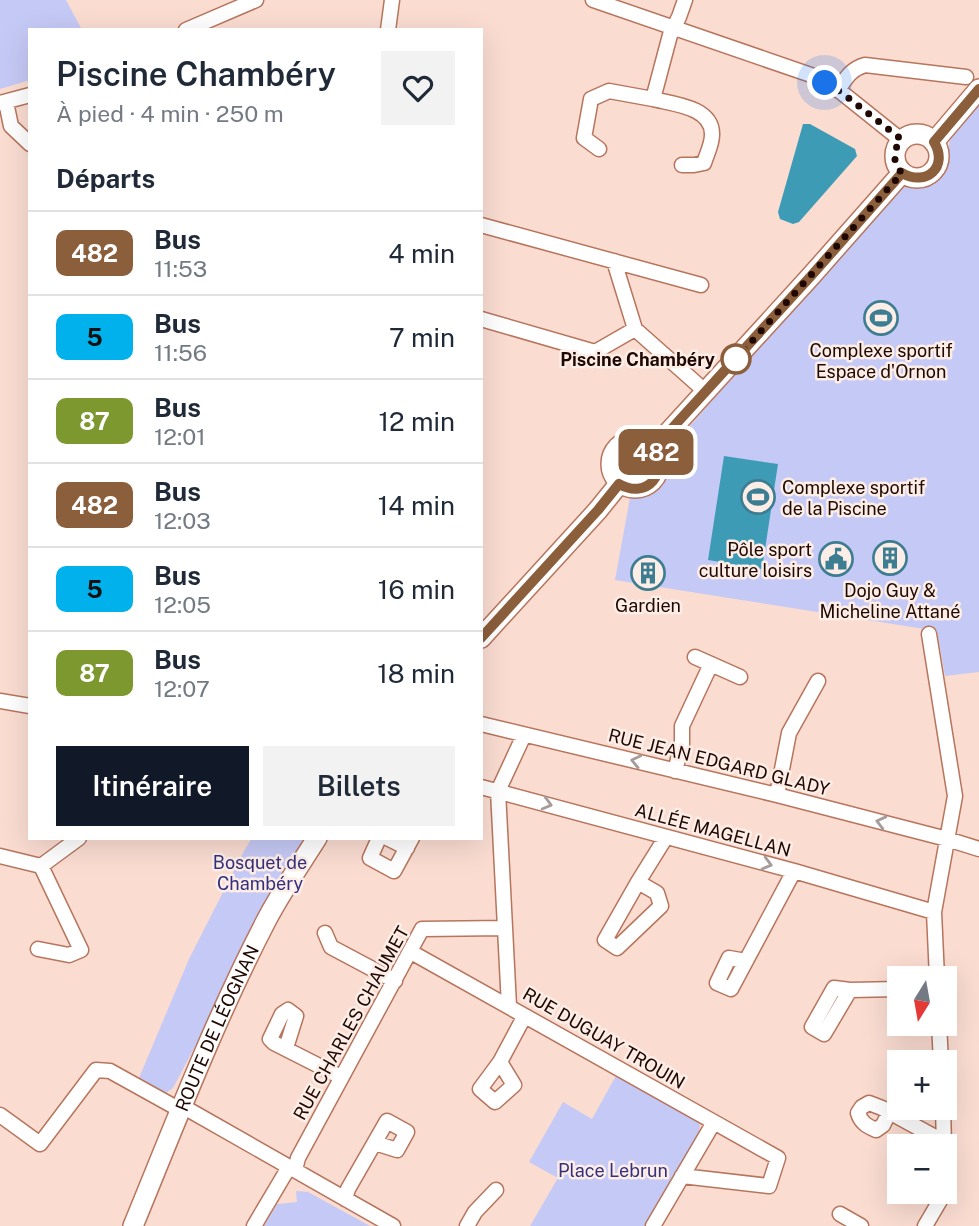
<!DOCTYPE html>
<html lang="fr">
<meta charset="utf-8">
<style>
:root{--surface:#fff;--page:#f2f2f3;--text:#1f2937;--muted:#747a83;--line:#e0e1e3;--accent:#111827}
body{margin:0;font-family:"Public Sans",sans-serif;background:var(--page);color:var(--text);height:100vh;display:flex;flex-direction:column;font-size:26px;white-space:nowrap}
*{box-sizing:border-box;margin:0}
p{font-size:23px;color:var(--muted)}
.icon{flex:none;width:38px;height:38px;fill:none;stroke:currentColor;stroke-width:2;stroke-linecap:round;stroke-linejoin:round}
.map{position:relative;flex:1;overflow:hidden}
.sheet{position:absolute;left:28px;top:28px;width:455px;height:812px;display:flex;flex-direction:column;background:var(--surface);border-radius:0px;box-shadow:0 7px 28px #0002}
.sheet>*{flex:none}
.badge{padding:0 14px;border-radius:10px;font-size:24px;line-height:46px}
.needle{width:46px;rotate:191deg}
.tools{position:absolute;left:887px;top:966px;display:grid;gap:14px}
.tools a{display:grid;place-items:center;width:70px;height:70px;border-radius:0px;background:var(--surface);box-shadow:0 7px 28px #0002;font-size:35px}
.you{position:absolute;width:35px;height:35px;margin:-18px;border:5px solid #fff;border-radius:50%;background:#1a73e8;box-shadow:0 0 0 10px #1a73e833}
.map>.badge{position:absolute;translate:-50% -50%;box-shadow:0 0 0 4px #fff}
h2{padding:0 28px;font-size:26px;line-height:63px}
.round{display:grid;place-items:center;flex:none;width:74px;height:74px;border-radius:0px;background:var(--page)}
.summary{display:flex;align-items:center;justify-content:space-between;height:119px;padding:0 28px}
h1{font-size:33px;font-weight:600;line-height:52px}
.button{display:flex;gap:14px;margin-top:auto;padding:14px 28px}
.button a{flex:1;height:80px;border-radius:0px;background:var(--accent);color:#fff;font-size:28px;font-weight:600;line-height:80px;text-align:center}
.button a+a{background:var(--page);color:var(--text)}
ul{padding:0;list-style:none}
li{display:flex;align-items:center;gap:21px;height:84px;padding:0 28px;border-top:2px solid var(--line)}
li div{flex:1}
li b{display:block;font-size:26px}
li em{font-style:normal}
li .badge{min-width:77px;font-weight:700;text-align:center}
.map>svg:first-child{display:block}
</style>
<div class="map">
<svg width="979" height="1226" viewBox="0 0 979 1226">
<rect width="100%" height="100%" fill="#fadcd1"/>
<path fill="#c5c9f5" d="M0 0H66L82 30H30V80L0 89Z
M979 103V672L945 676 937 631 615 580 630 498 651 495 666 478 669 450 899 187C927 186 933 183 949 160 945 133 962 122 979 103Z
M252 838H305L173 1088 166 1093 139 1078 189 959 244 851Z
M617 1074 698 1120 700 1125 699 1132 645 1226H530L558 1178 529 1162 563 1102 592 1119Z
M296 1191 308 1192 370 1226H264L277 1204 297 1202Z"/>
<path fill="#3d9bb6" d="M803 124H810L855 149 857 156 799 222 793 224 780 219 778 212Z
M724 456 778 464 762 569 708 560Z"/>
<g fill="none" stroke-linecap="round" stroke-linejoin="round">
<g stroke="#b7755d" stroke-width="17">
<path id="minor" d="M593 0 811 75 841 92 901 140
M186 30 256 0
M388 30 392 0
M838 90C846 78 851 69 865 65L966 77
M653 99C673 104 713 107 712 135 712 144 707 154 704 163L694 165H682
M6 102 11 126 30 144
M0 103 30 95
M599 149 584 138 591 99 609 91 653 99 670 35 679 17 685 0
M481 225 701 285
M614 261 635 329
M481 319 595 352 635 329 706 392
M929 634 955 796 934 912 937 978
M695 657 740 677
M0 701 30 706
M481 724 777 795 947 839 979 849
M675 771 682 744V726L711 664
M481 787 794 871 934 912
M777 795 789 733 818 681
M379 838 370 858 394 871 412 838
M387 838 407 848
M0 856 41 866
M41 866 79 838
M638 882 657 893 661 906 617 948 605 940 638 882 666 837
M325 933 331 947 395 981
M38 949 69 955 81 950 41 866
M411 952 778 1158 769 1186 682 1176
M746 961 729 958 717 983 731 989 794 871
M850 990 824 1034 812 1027 834 988 850 990 900 989
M509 1006 498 791 524 735
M939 1024 941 1062
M286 1048 296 1016 288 1010 282 1014 270 1039 274 1043 341 1077
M500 1062 480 1089 495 1102 514 1085 500 1062 524 1017
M943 1108 944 1145
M889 1113 883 1125 876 1130C867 1126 861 1123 858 1113L862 1107 869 1103 882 1108 935 1137H944
M0 1115 40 1144 96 1070 110 1071 173 1106H182L393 1226
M945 1169V1191
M295 1170 298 1158 422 929 505 928
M345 1199 348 1189 387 1121 407 1132 397 1150 375 1143
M840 1214 861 1226
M254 1226 289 1167
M467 1226 475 1212 496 1190
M653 1226 714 1122
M925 1226 945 1192"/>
</g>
<g stroke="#b7755d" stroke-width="22">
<g id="major">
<circle cx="917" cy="156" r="22"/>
<path d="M934 142 979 89"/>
<circle cx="635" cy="464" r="24"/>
<path d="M652 447 665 436 811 276 902 173"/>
<path d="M481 638 598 510 619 484"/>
<path id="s1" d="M133 1226C175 1124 215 1019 266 921 281 892 300 865 317 838"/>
</g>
</g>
<use href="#minor" stroke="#fff" stroke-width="14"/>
<use href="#major" stroke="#fff" stroke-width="19"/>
</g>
<defs><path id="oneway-chevron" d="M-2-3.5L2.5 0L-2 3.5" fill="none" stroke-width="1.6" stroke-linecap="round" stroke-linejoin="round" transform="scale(1.75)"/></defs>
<g stroke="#a69c9a">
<use href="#oneway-chevron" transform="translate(636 761) rotate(-167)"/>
<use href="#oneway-chevron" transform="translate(547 804) rotate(15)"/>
<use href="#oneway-chevron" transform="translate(881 822) rotate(-166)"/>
<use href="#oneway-chevron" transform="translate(767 864) rotate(15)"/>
</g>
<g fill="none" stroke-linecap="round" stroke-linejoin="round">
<g stroke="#fff" stroke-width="16">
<path id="line" d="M481 638 598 510 619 484C647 500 670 473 652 447L665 436 811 276 902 173C926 187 949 167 934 142L979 89"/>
</g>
<use href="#line" stroke="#8b5e3c" stroke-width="10"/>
<path stroke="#200802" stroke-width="7" stroke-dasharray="0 12.6" d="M736 359 902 173C892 162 893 151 901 139L841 92 825 83"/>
</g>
<defs>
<g id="stadium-ring" transform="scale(1.75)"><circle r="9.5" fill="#fcede7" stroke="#3d7d91" stroke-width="1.5"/><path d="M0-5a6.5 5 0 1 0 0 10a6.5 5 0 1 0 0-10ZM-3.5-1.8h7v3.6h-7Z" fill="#3d7d91"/></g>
<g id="building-ring" transform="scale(1.75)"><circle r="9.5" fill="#fcede7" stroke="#3d7d91" stroke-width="1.5"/><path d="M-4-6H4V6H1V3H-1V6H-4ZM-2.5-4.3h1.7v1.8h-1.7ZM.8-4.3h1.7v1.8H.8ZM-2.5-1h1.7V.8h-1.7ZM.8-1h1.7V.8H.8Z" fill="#3d7d91"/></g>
<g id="civic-ring" transform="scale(1.75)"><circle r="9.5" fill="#fcede7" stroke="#3d7d91" stroke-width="1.5"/><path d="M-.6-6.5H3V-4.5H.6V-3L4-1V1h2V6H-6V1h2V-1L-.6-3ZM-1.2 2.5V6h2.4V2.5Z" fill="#3d7d91"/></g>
</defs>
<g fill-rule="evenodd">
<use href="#stadium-ring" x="881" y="318"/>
<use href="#stadium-ring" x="758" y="497"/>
<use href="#building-ring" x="890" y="558"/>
<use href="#civic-ring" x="836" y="559"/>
<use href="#building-ring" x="648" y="573"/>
</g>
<circle fill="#fff" stroke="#8b5e3c" stroke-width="3.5" cx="736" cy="359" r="14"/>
<g text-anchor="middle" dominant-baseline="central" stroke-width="5" stroke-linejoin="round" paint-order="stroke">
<g font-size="18" fill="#200802" stroke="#fcede7">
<text x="881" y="350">Complexe sportif<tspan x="881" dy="21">Espace d'Ornon</tspan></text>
<text x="782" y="487" text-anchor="start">Complexe sportif<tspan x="782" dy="21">de la Piscine</tspan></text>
<text x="812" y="549" text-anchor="end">Pôle sport<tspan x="812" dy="21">culture loisirs</tspan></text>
<text x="890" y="590">Dojo Guy &amp;<tspan x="890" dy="21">Micheline Attané</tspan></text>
<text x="648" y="605">Gardien</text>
</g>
<g font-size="18" font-weight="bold" fill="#200802" stroke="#fcede7" text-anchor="end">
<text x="715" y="359">Piscine Chambéry</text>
</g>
<g font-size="18" fill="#200802" stroke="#fcede7">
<text transform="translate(719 762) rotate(14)">RUE JEAN EDGARD GLADY</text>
<text transform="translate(713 830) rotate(15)">ALLÉE MAGELLAN</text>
<text transform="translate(351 1023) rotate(-61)">RUE CHARLES CHAUMET</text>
<text stroke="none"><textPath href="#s1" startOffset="215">ROUTE DE LÉOGNAN</textPath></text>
<text transform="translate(604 1038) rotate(30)">RUE DUGUAY TROUIN</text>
</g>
<g font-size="18" fill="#35307d" stroke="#fcede7">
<text x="260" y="862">Bosquet de<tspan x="260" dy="21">Chambéry</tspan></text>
<text x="613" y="1170">Place Lebrun</text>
</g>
</g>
</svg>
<div class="tools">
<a><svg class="needle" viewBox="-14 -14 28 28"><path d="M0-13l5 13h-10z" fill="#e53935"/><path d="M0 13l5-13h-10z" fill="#747a83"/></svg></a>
<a>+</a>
<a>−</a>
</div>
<div class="you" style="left:825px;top:83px"></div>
<b class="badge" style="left:656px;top:452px;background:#8b5e3c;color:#fff">482</b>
<section class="sheet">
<div class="summary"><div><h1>Piscine Chambéry</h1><p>À pied · 4 min · 250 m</p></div><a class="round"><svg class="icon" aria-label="heart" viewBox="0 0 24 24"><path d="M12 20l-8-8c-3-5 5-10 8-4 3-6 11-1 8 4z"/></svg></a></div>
<h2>Départs</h2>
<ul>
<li><span class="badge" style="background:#8b5e3c;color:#fff">482</span><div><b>Bus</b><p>11:53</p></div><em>4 min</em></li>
<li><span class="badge" style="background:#00b1eb;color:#111">5</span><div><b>Bus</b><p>11:56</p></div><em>7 min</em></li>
<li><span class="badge" style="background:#7c982e;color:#fff">87</span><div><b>Bus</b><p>12:01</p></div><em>12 min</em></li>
<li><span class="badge" style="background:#8b5e3c;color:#fff">482</span><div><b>Bus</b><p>12:03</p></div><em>14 min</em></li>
<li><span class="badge" style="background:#00b1eb;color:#111">5</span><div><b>Bus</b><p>12:05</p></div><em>16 min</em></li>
<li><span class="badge" style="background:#7c982e;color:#fff">87</span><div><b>Bus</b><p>12:07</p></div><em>18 min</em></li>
</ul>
<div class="button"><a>Itinéraire</a><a>Billets</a></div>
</section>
</div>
